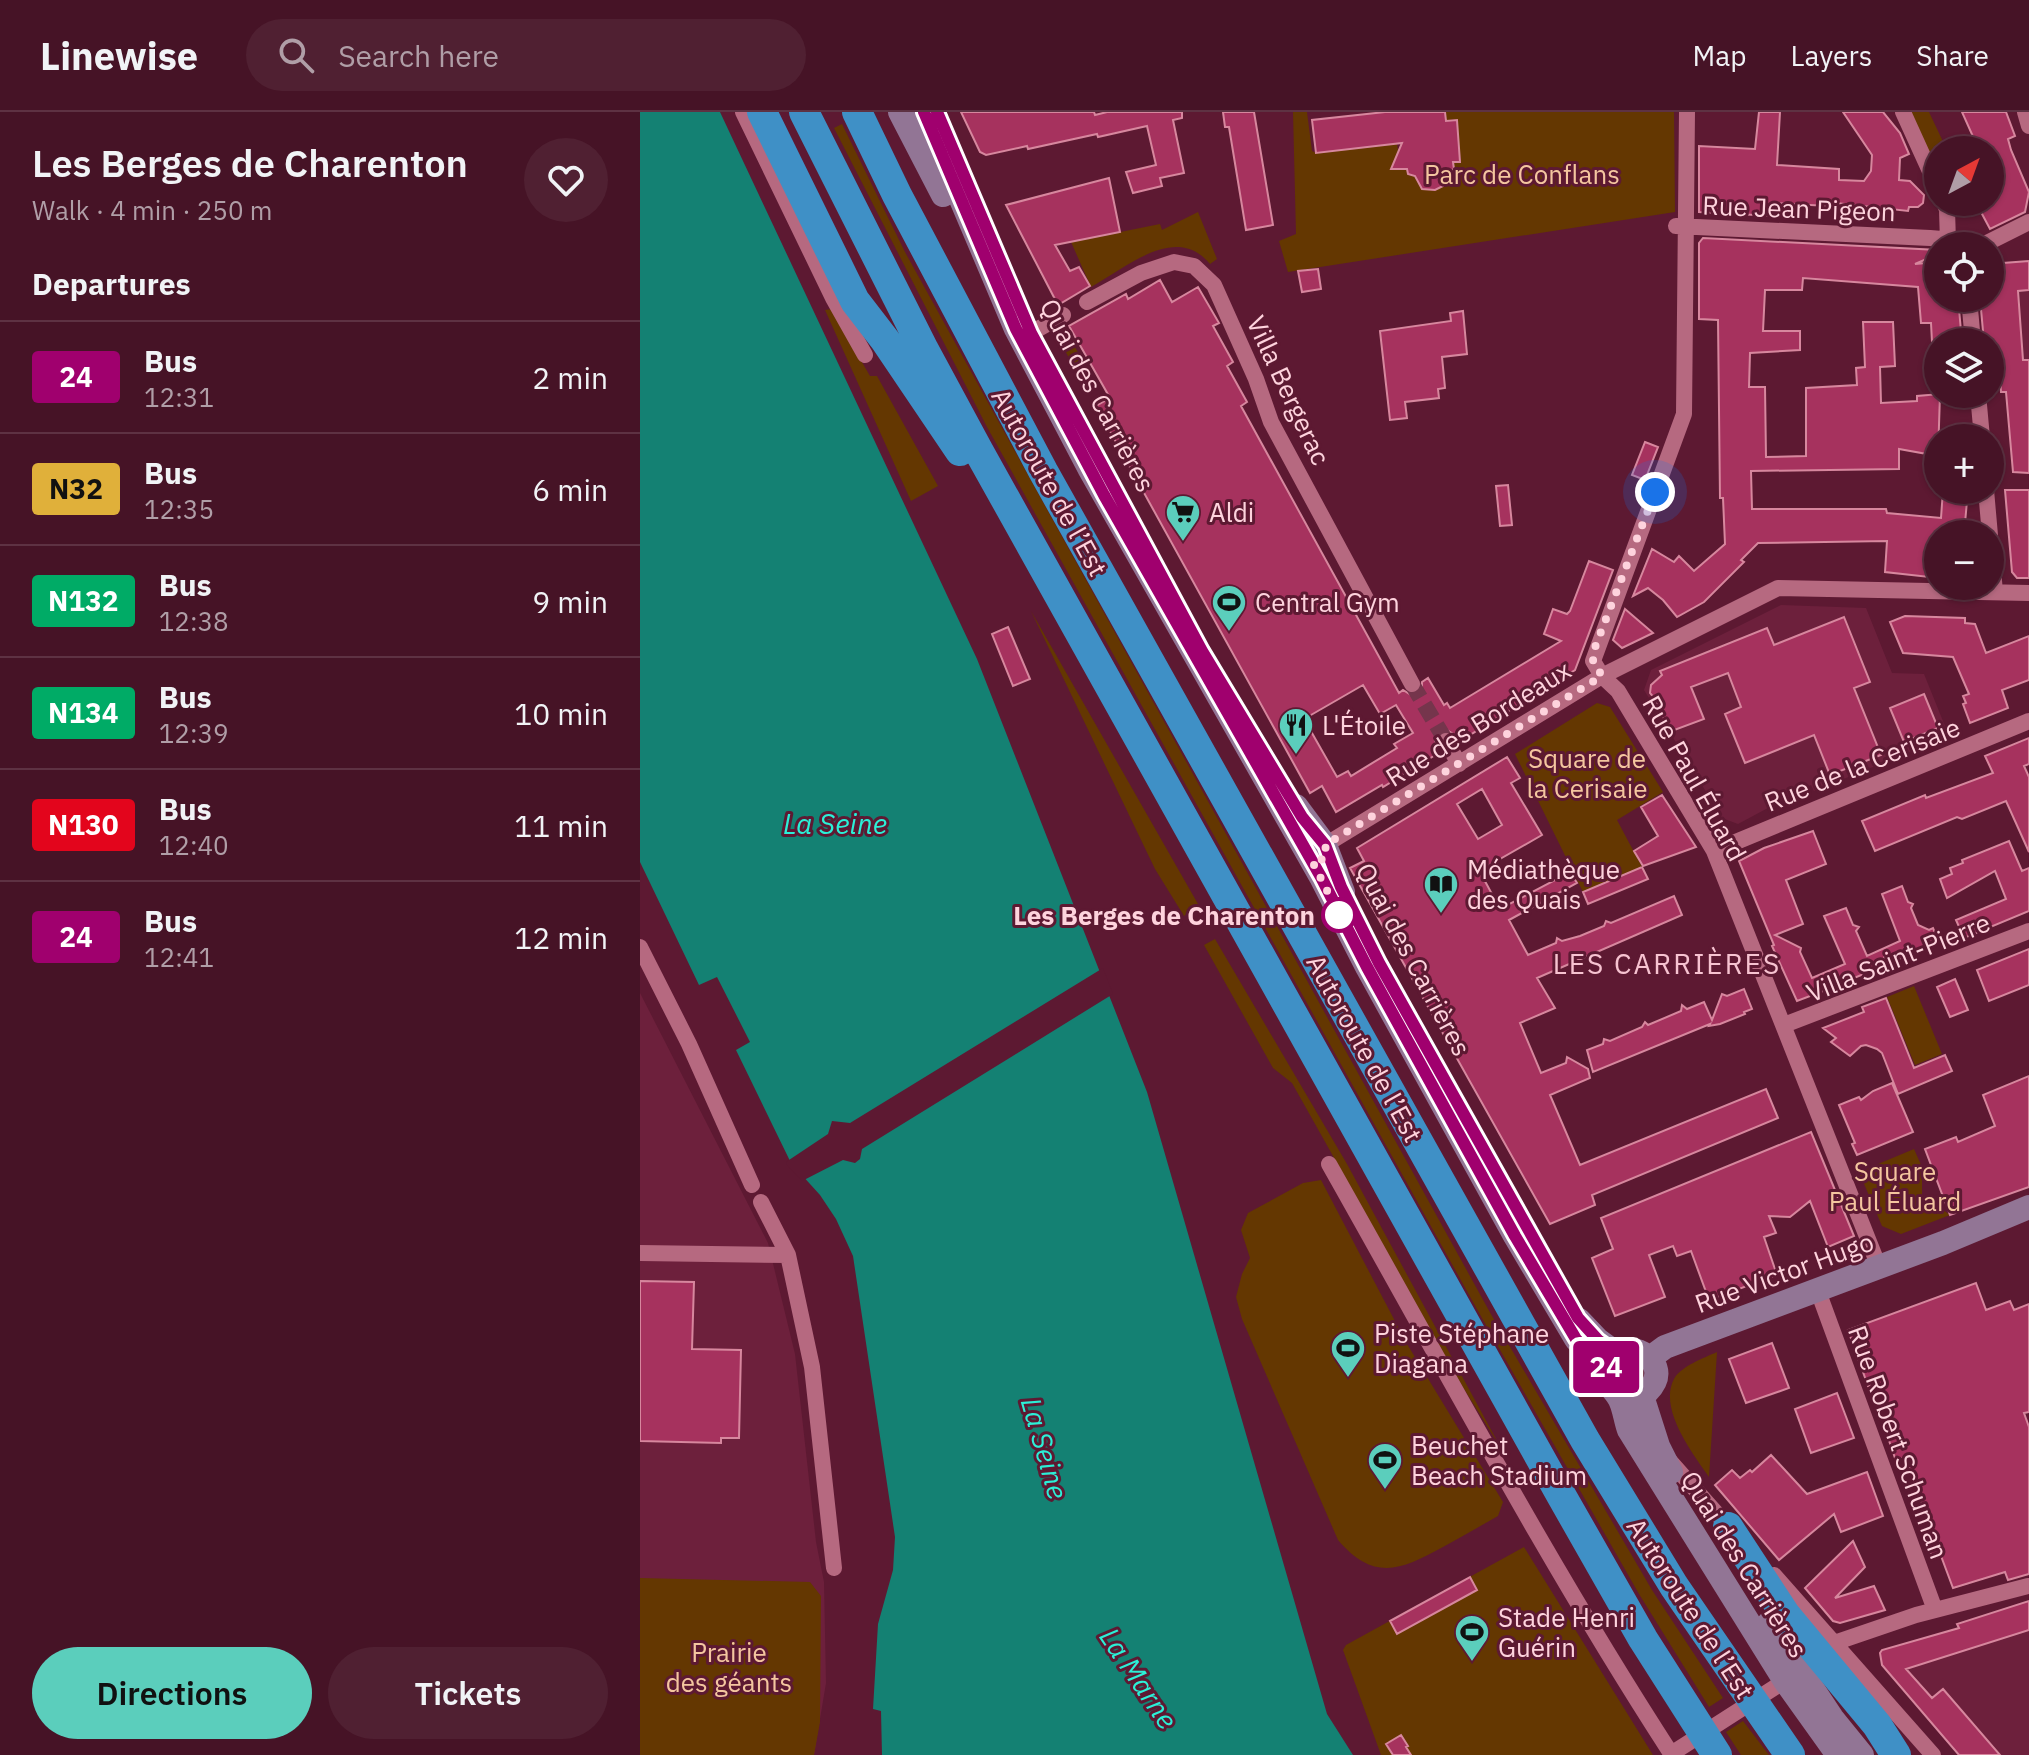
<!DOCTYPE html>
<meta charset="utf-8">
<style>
:root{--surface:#461326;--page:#502032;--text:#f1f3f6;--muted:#b09ea7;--line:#5e3243;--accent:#5bcebc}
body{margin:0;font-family:"IBM Plex Sans",sans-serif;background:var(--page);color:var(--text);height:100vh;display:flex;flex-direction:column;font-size:30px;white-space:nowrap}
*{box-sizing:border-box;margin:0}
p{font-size:26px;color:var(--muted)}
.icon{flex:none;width:44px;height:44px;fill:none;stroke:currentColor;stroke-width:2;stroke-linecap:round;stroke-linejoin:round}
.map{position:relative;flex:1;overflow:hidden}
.sheet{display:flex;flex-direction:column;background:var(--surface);width:640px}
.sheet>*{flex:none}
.badge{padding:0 16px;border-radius:6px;font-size:28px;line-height:52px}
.needle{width:52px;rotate:41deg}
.buttons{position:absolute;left:1284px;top:24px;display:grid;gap:16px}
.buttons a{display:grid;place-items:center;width:80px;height:80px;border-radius:50%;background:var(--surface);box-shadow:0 2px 6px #0004,0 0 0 2px var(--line);font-size:40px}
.you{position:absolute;width:40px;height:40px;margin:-20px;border:6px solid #fff;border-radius:50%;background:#1a73e8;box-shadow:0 0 0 12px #1a73e833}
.map>.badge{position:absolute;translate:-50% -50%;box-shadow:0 0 0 4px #fff}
h2{padding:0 32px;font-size:30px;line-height:72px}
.round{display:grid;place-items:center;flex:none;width:84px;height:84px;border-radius:42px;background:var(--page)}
.head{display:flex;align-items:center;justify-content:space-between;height:136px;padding:0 32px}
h1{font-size:38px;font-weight:600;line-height:60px}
.action{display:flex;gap:16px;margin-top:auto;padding:16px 32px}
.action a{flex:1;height:92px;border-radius:48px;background:var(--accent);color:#111;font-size:32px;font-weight:600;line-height:92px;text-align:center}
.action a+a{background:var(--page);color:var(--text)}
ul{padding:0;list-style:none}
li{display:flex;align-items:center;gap:24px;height:112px;padding:0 32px;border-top:2px solid var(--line)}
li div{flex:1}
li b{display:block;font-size:30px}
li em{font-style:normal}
li .badge{min-width:88px;font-weight:700;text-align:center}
header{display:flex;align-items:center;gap:48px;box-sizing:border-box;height:112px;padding:0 40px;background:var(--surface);border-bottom:2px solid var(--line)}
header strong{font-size:38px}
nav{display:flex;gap:44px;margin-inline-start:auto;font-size:28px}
.search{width:560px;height:72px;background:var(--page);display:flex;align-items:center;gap:20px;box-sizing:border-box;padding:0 28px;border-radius:44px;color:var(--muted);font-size:30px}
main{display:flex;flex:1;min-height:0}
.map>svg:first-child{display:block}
</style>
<header>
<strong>Linewise</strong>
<div class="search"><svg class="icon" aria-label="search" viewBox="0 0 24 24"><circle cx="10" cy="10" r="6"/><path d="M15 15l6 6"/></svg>Search here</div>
<nav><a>Map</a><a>Layers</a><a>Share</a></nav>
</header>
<main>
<section class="sheet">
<div class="head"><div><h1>Les Berges de Charenton</h1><p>Walk · 4 min · 250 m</p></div><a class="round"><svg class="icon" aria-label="heart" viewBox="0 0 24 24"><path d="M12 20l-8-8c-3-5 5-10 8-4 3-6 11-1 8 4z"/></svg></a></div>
<h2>Departures</h2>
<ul>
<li><span class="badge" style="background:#a0006e;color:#fff">24</span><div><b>Bus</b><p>12:31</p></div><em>2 min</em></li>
<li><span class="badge" style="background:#e0b03a;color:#111">N32</span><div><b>Bus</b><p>12:35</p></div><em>6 min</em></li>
<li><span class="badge" style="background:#00ab66;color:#fff">N132</span><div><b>Bus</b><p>12:38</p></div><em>9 min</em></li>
<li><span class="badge" style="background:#00ab66;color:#fff">N134</span><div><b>Bus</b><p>12:39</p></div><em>10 min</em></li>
<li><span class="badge" style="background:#e3051c;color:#fff">N130</span><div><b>Bus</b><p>12:40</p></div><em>11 min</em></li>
<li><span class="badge" style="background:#a0006e;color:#fff">24</span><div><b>Bus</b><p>12:41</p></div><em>12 min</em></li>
</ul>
<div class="action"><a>Directions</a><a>Tickets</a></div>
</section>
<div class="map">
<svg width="1389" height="1643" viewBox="0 0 1389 1643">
<rect width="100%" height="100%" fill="#5d1932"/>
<path fill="#6d203c" d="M1360 146 1361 153 1389 149V248L1350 251V147Z
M1141 493 1226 496 1252 561 1284 562 1309 624 1174 679 1171 673 1098 712 1082 706 1004 578 1011 558Z
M0 881 128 1131 155 1242 176 1430 184 1470 186 1571 174 1643H0Z
M1389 1489V1643H1319L1242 1553 1240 1541 1242 1538 1318 1516 1317 1512Z"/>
<path fill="#643701" d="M653 0H667L672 39 676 41 757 32 761 58 769 54 768 61 770 64 779 61V71L805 68 802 58 811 59V49L819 50 821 47 818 39 820 38 813 7 806 10 805 0H1034L1035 100 648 160 639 129 656 122Z
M1268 0H1289L1307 38H1298V63Z
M202 12 265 140 852 1204 1012 1478 1083 1586 1069 1595 999 1482 843 1208 347 315 194 16Z
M558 100 577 147 570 152C536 111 487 155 451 175L431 130 520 112 522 118Z
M191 197 230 264H237L298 374 271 389 185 198Z
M424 216 447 256 438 262 418 226V219Z
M391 499 558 792 544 804 515 757Z
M957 591 970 595 1023 680 977 708 1002 755 943 780 875 642Z
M575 827 707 1052 862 1338 821 1272 652 971 633 956 564 833Z
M1274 874 1302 942 1275 953 1247 885Z
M1274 1037 1282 1055V1083L1310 1103 1261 1122 1242 1114 1219 1060Z
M681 1068 767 1232 863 1390 858 1404C840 1414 822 1425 803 1435 761 1458 734 1470 698 1428L602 1207 596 1185 602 1162 610 1146 601 1118 608 1101 663 1071Z
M1077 1240 1069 1365C1053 1342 1018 1297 1034 1267 1041 1254 1064 1246 1077 1240Z
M884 1435 1013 1643H741L703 1538 706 1533Z
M0 1466 170 1470 181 1484 180 1610 174 1643H0Z
M1103 1609 1129 1643H1101L1086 1620Z"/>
<path fill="#148173" d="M0 0H80L337 547 507 980 687 1602 713 1643H242L241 1599 233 1597 238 1512 253 1458 255 1425 213 1144 196 1107 180 1083 151 1051 96 938 110 930 77 865 59 873 0 750Z"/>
<path fill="#5d1932" d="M463 856 473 882 222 1037 220 1047 215 1051 203 1048 162 1069 147 1053 146 1050 188 1022 192 1009 210 1011Z"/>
<path fill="#a6325e" stroke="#d7879e" stroke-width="2" fill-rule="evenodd" d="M321 0H454L455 3 467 0H542V6L533 8 544 61 520 66 522 74 493 81 486 60 516 53 507 14 458 25 457 22 388 37 387 34 346 43 340 40Z
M583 0H614L633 113 606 118 589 15H585Z
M745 0H805L806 9 817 8 820 50H813L814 57 807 60 803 74 795 78 782 77 775 64 768 62 767 57H751L762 31 676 41 672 8Z
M1119 0H1140L1137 53 1199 57V68L1224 69 1231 59 1232 43 1203 0H1243L1260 21 1269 42 1260 46 1259 68 1270 69 1284 83 1283 91 1278 95H1269L1268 99 1188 90V94L1135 91 1134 104 1059 100V34L1115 37Z
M1322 0H1366L1375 24 1368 27 1371 38 1389 80 1385 100 1350 117 1341 100 1346 97 1343 90H1350V38H1339Z
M469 66 480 120 415 133 430 159 439 155 450 174 418 193 366 93Z
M1063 126 1298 138V142L1275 152 1298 150V186H1318L1322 230H1292L1291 211H1281L1278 175 1163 166 1162 178H1125L1123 219H1160V238L1110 241 1109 275H1125L1126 345 1166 344V276L1217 273 1216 256 1225 255 1223 210H1253L1255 254 1240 255 1241 291 1277 289V284L1300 282 1298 344 1259 337V357L1111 359 1112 397H1246L1247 401 1301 406 1303 378H1328L1324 422H1298V466L1245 460 1247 429 1118 431 1101 448 1104 450 1064 490 1037 505 1023 488 1008 476 993 484 1012 437 1034 450 1039 444 1054 459 1085 432 1083 386H1080L1078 208 1059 207V131Z
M1389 149V178L1378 179 1383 248H1389V361L1373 360 1366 280H1361L1359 251H1350V230H1344L1340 186H1350V152Z
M678 157 681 177 662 180 658 159Z
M520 168 532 190 558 175 579 211 573 214 593 250 587 254 607 290 601 294 759 581 763 578 771 583 776 582 782 577V570L788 566 804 593 807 591 810 596 921 529 904 522 913 497 927 502 930 499 949 449 973 458 935 558 825 626 821 619 815 623 807 618 800 620 795 628 797 635 794 636 797 642 743 675 742 673 696 700 682 674 670 681 456 294 470 286 429 214 486 182 488 187ZM723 573 740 602 756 593 773 621 754 632 757 636 711 664 708 659 697 665 664 607Z
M823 199 827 242 802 245 805 276 798 277 799 286 765 290 767 306 750 308 740 219 811 209 810 201Z
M1005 330 1018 335 1005 368 992 363Z
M868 373 872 413 860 414 856 374Z
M1365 378H1389V466H1377L1372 460Z
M985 497 1013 521 982 536 973 528Z
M1265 504 1325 506V511L1335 512 1346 541 1389 524V568L1362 578 1368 596 1330 611 1323 592 1326 591 1323 584 1329 582 1313 545 1263 541 1250 510Z
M1204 505 1230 570 1214 576 1241 643 1190 663 1174 623 1105 651 1085 602 1101 595 1088 561 1051 575 1064 607 1029 620 1015 587 1010 581 1011 573 1022 563 1020 559 1127 516 1134 533Z
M368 515 390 567 373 574 352 522Z
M1284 582 1298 616 1264 630 1250 596Z
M1389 626V652L1384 654 1389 665V740L1366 689 1322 707 1317 705 1235 739 1222 709 1285 683 1286 686 1353 661 1345 644Z
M867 645 880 666 871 671 902 723 839 759 846 771 860 797 930 760 937 771 869 808 888 843 916 831 917 826 922 829 940 824 964 814 966 809 971 811 1034 784 1042 803 897 866 915 896 880 911 901 961 926 951 927 945 948 957 950 966 910 983 940 1053 1126 977 1138 1006 952 1083 955 1093 910 1112 710 756 724 749 717 736ZM842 677 862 713 838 727 817 692Z
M1022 683 1056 735 1003 754 994 739 1018 724 1001 695Z
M1173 719 1186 752 1146 768 1163 812 1135 823 1161 836 1160 840 1172 866 1205 852 1184 804 1206 796 1213 813 1219 815 1216 819 1227 844 1260 829 1242 782 1262 774 1268 790 1273 792 1271 796 1278 813 1289 818 1293 816 1299 830 1257 848 1245 843 1241 855 1202 871 1191 866 1186 878 1157 889 1132 834 1134 833 1099 749 1124 736Z
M1369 729 1382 759 1389 756V799L1324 826 1316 808 1366 787 1355 759 1307 786 1300 767 1312 762 1310 756 1323 751 1322 748Z
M1002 755 1008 767 948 792 943 780Z
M1389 837V873L1349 889 1337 858Z
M1315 867 1328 898 1310 905 1297 875Z
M1104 877 1112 897 1104 900 1105 902 1080 912 1069 914 1070 912 953 960 947 938 963 932 964 927 970 929 1002 915 1005 910 1008 913 1041 899 1042 893 1047 897 1064 890 1072 908 1082 882 1087 884Z
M1246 886 1274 956 1305 943 1312 959 1258 982 1242 941 1237 937 1226 933 1221 934 1210 944 1191 930 1196 926 1183 916 1224 900 1222 895Z
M1389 964V1075L1310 1103 1285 1037 1316 1025 1318 1030 1355 1014 1343 983Z
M1252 971 1273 1020 1217 1043 1212 1032 1215 1031 1199 993 1219 985 1221 988 1233 979Z
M1171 1020 1214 1124 1188 1135 1170 1089 1150 1105 1129 1104 1136 1121 1124 1125 1137 1163 1069 1188 1051 1139 1037 1144 1033 1134 1009 1143 1025 1185 975 1204 952 1146 973 1137 961 1106Z
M0 1169 54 1170 52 1237 101 1238 99 1326H81V1331L0 1329Z
M1336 1171 1346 1198 1370 1189 1374 1198 1389 1192V1300L1384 1301 1389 1315V1462L1368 1468 1365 1460 1313 1476 1301 1444 1293 1447 1282 1417 1290 1414 1265 1345 1256 1349 1245 1317 1254 1314 1238 1270 1228 1274 1208 1218Z
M1132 1231 1149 1276 1106 1291 1089 1247Z
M1197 1281 1214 1326 1171 1341 1155 1297Z
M1131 1343 1167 1382 1227 1360 1243 1404 1201 1420 1194 1402 1139 1448 1075 1373 1092 1358 1100 1366 1110 1358 1112 1360Z
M1213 1429 1225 1455 1195 1486 1234 1474 1245 1498 1200 1511 1193 1509 1165 1476Z
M830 1465 837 1478 757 1522 750 1509Z
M1389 1489V1518L1266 1557 1292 1586 1303 1577 1360 1643H1319L1242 1553 1240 1541 1242 1538 1319 1516 1317 1512Z
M761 1623 768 1634 766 1635 771 1643H753L746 1632Z"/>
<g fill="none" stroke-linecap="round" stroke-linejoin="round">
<path stroke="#75354c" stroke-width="16" stroke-dasharray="16 8" stroke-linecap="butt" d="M772 572 806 629"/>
<path stroke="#b66980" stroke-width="16" d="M103 0 193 186 225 243
M1047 0 1044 302 953 549 962 564 978 579 1074 739 1239 1155
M1263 0 1298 77
M1385 0 1389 14
M1304 90 1307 98 1308 130
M1036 114 1290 126 1302 127 1316 134
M1341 134 1389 110
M1329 186 1333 230
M447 190 501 161 534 150 554 154 574 173 616 267 631 310 772 572
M391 221 423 203
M1338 282 1342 326
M1346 378 1355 480
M806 629 819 652
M685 733 962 564 1138 476 1389 481
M1074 739 1389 609
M0 835 49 932 112 1073
M1144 913 1389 819
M689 1052C801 1250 908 1452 1032 1643
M121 1090 148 1143 172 1255 194 1456
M0 1141 148 1143
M1178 1179 1295 1498
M1029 1348 1093 1420
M1134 1463 1293 1643
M1194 1531 1276 1503 1388 1474
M1031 1642 1137 1574"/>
<path stroke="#927595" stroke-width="24" d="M260 0 303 83
M284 0 376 217 449 356 681 765 727 855 875 1124 936 1227 965 1258
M656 694 685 733 703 780
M939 1208 958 1228 976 1241
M1010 1246 1025 1235 1303 1131 1389 1095
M978 1283C988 1287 999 1288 1007 1280 1043 1244 963 1214 965 1262 966 1273 972 1275 977 1283 984 1291 985 1308 989 1318L1145 1569 1198 1643
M1002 1284 1018 1334 1031 1360
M1129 1511 1192 1606 1222 1643"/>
<path stroke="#3f90c6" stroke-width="30" d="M122 0 215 189 245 228 320 339
M164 0 284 238 338 338 921 1383 1003 1527 1077 1643
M217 0 257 83 403 359 945 1328 1034 1474 1150 1643
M1088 1415 1145 1502 1237 1613 1256 1643"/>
</g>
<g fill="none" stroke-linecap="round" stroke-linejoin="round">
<g stroke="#fff" stroke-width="18">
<path id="line" d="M284 0 376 217 464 383 681 765 727 855 875 1124 936 1227 965 1258 970 1246 976 1241 958 1228 938 1206 739 851 701 775 685 733 662 705 562 539 391 221 297 0"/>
</g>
<use href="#line" stroke="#a0006e" stroke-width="12"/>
<path stroke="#fed3dd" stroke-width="8" stroke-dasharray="0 14.4" d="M699 803 703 810 672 749 681 748 687 743 685 733 962 564 953 549 954 538 1015 380"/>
</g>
<defs>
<g id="supermarket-pin" transform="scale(1.8)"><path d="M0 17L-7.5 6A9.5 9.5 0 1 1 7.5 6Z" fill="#5bcebc" stroke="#5d1932"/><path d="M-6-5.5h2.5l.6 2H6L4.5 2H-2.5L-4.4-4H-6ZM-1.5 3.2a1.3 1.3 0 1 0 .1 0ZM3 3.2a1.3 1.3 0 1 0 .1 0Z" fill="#111"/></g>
<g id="stadium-pin" transform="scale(1.8)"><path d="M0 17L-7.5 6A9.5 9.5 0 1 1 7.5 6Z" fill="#5bcebc" stroke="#5d1932"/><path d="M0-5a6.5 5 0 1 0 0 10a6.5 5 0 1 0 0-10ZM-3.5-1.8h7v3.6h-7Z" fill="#111"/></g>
<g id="restaurant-pin" transform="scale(1.8)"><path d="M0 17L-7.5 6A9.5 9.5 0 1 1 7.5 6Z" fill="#5bcebc" stroke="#5d1932"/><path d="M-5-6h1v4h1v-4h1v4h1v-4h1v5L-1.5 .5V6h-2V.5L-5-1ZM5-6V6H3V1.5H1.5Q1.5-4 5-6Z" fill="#111"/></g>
<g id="library-pin" transform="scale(1.8)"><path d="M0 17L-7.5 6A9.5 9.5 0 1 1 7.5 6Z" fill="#5bcebc" stroke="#5d1932"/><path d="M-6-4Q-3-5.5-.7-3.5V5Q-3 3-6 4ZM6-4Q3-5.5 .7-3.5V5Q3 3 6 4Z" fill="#111"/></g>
</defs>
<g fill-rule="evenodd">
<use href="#supermarket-pin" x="543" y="400"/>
<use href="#stadium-pin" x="589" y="490"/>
<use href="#restaurant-pin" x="656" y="613"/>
<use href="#library-pin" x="801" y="772"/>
<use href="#stadium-pin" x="708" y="1236"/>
<use href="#stadium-pin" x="745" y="1348"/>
<use href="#stadium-pin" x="832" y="1520"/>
</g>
<circle fill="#fff" stroke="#a0006e" stroke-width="4" cx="699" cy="803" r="16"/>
<g text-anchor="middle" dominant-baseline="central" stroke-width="6" stroke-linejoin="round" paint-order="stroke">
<g font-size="26" fill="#f4c69f" stroke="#5d1932">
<text x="882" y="62">Parc de Conflans</text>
<text x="947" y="646">Square de<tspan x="947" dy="30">la Cerisaie</tspan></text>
<text x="1255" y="1059">Square<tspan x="1255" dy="30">Paul Éluard</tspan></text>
<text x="89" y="1540">Prairie<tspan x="89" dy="30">des géants</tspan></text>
</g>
<g font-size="26" fill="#fed3dd" stroke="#5d1932">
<text transform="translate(1159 96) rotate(2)">Rue Jean Pigeon</text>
<text transform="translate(649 278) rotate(65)">Villa Bergerac</text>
<text transform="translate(458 283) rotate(62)">Quai des Carrières</text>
<text transform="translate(410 370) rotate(61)">Autoroute de l’Est</text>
<text transform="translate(838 611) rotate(-32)">Rue des Bordeaux</text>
<text transform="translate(1222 652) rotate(-22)">Rue de la Cerisaie</text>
<text transform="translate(1055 666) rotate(61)">Rue Paul Éluard</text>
<text transform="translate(1258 845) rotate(-22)">Villa Saint-Pierre</text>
<text transform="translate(774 847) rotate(62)">Quai des Carrières</text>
<text transform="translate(725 936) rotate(61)">Autoroute de l’Est</text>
<text transform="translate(1144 1160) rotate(-20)">Rue Victor Hugo</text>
<text transform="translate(1259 1330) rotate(70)">Rue Robert Schuman</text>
<text transform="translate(1105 1452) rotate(58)">Quai des Carrières</text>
<text transform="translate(1051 1496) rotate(57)">Autoroute de l’Est</text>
</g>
<g font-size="26" fill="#fed3dd" stroke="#5d1932" text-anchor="start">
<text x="569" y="400">Aldi</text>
<text x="615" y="490">Central Gym</text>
<text x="682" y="613">L'Étoile</text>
<text x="827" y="757">Médiathèque<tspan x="827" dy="30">des Quais</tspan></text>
<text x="734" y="1221">Piste Stéphane<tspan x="734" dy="30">Diagana</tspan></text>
<text x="771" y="1333">Beuchet<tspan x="771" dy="30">Beach Stadium</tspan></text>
<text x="858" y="1505">Stade Henri<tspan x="858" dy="30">Guérin</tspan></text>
</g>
<g font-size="26" font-weight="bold" fill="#fed3dd" stroke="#5d1932" text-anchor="end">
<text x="675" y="803">Les Berges de Charenton</text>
</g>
<g font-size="28" font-style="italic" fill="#2bf0d7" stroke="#5d1932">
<text x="195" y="711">La Seine</text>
<text transform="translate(405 1336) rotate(74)">La Seine</text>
<text transform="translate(499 1566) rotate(56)">La Marne</text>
</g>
<g font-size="28" letter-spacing="2" fill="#f7c3d1" stroke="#5d1932">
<text x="1027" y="851">LES CARRIÈRES</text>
</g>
</g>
</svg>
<div class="buttons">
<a><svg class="needle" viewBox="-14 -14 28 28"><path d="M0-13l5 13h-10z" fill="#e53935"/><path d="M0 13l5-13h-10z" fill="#b09ea7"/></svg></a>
<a><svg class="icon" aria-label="locate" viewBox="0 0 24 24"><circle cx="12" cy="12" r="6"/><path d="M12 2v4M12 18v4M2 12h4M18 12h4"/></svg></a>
<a><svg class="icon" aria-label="layers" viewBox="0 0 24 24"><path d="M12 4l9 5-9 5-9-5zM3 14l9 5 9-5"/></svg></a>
<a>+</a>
<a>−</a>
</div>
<div class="you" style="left:1015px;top:380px"></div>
<b class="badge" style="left:966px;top:1255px;background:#a0006e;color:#fff">24</b>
</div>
</main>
